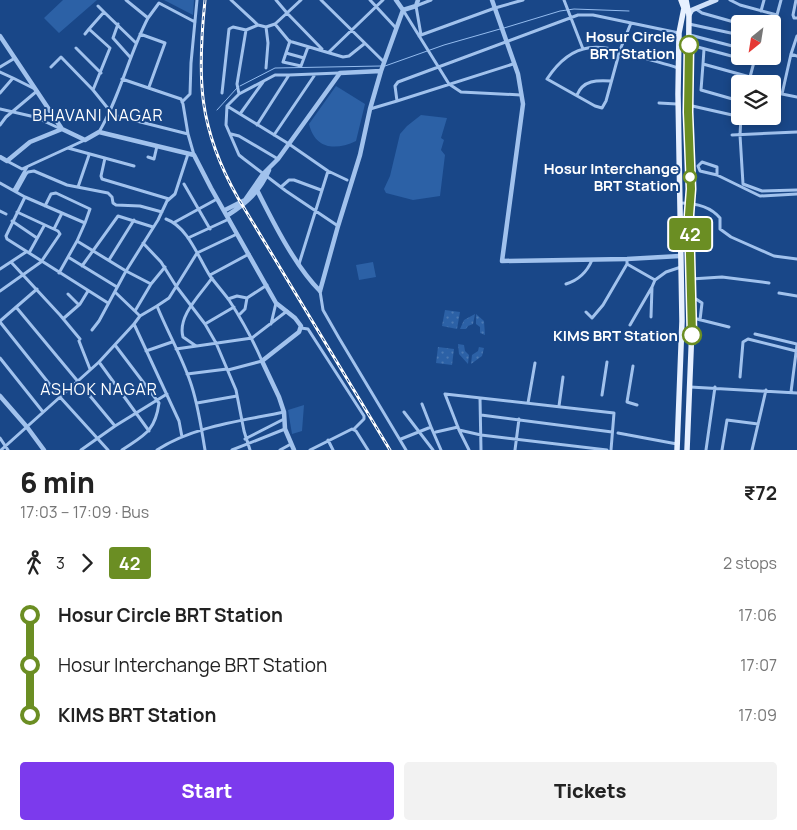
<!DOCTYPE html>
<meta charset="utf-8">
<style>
:root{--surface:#fff;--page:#f2f2f2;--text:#222;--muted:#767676;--accent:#7c3aed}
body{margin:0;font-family:Manrope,sans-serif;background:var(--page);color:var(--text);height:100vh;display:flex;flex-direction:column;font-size:19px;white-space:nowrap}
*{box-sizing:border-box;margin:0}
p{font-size:16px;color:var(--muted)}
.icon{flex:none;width:28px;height:28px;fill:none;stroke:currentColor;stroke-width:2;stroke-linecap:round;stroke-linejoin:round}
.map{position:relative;height:450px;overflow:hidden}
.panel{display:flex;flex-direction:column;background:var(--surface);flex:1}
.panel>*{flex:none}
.badge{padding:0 10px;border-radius:4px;font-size:18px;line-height:32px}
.needle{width:32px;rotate:210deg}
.tools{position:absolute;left:731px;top:15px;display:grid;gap:10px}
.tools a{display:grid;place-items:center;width:50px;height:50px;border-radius:5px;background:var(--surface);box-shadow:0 2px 8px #0003;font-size:25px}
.map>.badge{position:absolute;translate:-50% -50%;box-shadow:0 0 0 2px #fff}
.legs{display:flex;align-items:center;gap:8px;height:55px;padding:0 20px;font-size:16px}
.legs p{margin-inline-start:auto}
.summary{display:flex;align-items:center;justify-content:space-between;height:85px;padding:0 20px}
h1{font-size:28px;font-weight:800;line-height:38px}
.action{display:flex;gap:10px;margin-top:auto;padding:10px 20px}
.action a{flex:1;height:58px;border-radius:5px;background:var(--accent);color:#fff;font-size:20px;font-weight:800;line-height:58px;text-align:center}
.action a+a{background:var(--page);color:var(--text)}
ul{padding:0 20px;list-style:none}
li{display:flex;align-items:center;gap:18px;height:50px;font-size:19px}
li i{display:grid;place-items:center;width:8px;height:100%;margin:0 6px;background:currentColor}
li i::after{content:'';width:12px;height:12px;margin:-6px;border:4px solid;border-radius:50%;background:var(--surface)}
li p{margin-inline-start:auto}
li:first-child i{background:linear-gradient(#0000 50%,currentColor 0)}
li:last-child i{background:linear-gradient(currentColor 50%,#0000 0)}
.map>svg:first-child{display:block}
</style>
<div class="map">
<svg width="797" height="450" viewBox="0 0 797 450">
<defs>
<pattern id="garden-dots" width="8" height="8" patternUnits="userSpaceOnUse" patternTransform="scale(1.25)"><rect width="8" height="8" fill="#2c61a6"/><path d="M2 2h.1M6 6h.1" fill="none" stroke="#4c79b3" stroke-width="1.8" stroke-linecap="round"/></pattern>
</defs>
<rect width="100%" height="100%" fill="#194788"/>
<path fill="#2c61a6" d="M63 0H97L59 33 44 18Z
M164 0H194L193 15Z
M336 86 365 104 356 141C335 151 315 149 309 124Z
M421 115 447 118 441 138 444 140 441 150 445 155 440 196 413 200 386 193 384 189 390 176 400 134 407 126Z
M373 262 376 277 359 280 356 265Z
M304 405 302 431 292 434 288 410Z"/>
<path fill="url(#garden-dots)" d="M445 310 460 312 457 329 442 326Z
M475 314 473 324 468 326 466 329H460L464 320Z
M476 314 484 321 485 335 480 333V327L476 324Z
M458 344 464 345 465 351 469 355 468 364 459 354Z
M438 347 454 349 452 365 436 363Z
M479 347 484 348 482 356 471 364 472 355 478 351Z"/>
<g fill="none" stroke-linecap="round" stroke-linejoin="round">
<path stroke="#94bcef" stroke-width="1" d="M504 28 560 11 574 9 629 11
M385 66 444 45 500 29
M240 86 275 68 381 66
M217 110 237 88"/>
<path stroke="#a1c2ed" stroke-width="3" d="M231 0 258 25 266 27 268 43 266 68
M276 0 287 13 301 0
M321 0 384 62
M370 0 396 28
M564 0 583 49
M730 0 740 5 777 15
M796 0 793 15 794 18H797
M98 6 104 12
M696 9 702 13 741 24
M403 10 449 84 461 92 521 95
M761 11 764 0
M148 18 159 3 195 22
M631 23 620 50 606 101 602 108 595 106 547 79C574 38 601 44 641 57 654 61 666 64 678 68
M118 24 113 38 130 57
M275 24 289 41 343 57 349 56 364 44
M689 24 740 35
M772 25 777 15 781 0
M266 27 275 24 287 13 322 49
M85 34 89 29
M140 34 165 43 149 87
M421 35 495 8 523 0
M690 35 740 48
M419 36 421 35 416 6 431 0
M290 41 283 62 301 66 308 47
M690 45 754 62 750 77
M76 48 101 73
M704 49 703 64 750 77 749 84
M329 52 383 0
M286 53 304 58
M791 54 797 56
M513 64 397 101 395 86 398 82 578 15H593L679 33
M703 64 701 90 736 100
M0 67 15 58
M51 67 61 57 93 90 110 111
M0 72 13 78
M289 75H275L239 94 227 106 226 125 239 155 244 159 286 191 338 226
M122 79 181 99 183 104 188 134
M93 90 110 48 89 29 104 12 136 43
M772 92 797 97
M0 93 13 78 33 88
M222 93 229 29 233 27 246 30 258 25
M239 94 237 84 246 30
M782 94 791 54 797 36
M577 95C583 80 597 80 611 81
M182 102 190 94 191 63 197 0
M659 103 677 104
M688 105 741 117 740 135 743 184 762 191 797 190
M227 106 289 144 328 171 347 180
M0 109 35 117 61 129
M370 109 397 101
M109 114 188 134 194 155
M240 114 263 82
M0 125 6 117 37 91
M257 125 289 75 339 73
M99 132C120 97 129 54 148 18L126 0
M231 134 239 136 278 159
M274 135 314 76
M732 135 797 132
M68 148 134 166
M148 157 154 159 157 146
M105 158 101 176 102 179 169 199
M7 161 22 169 85 140
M717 175V167L702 162 698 166 700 171 717 175 760 196 797 194
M0 183 25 197 85 223 77 241 126 271 151 284
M184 184 210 229
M78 187 89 155
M281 187 289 180H294L321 190
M14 190 27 167
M16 192 26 174 28 172 34 171 67 185 108 193 112 197 113 203 116 205 140 206 162 212
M25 197 6 236 7 239 108 303
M680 203C694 203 710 206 720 218V229L731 237 774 256 797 259
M45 206 51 194 56 193 90 209 85 223
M0 211 6 214
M166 219C188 227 198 257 210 276 216 284 223 292 229 300 242 320 253 340 262 361L228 370
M12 221 37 238
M175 222 217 199
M54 229 62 213
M188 238 229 219
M143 243 161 262 176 286 205 324 216 343 236 390 244 431 250 450
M29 253 44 226
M68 257 117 287
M109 260 134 220
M11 262 60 315 80 339
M299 264 328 171
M627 264 655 280 666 272 681 267
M82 266 118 216 153 227
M0 269 26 252
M59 273 77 241
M210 275 249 254
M691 279 722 277 769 283
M566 284C579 280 587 272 592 260
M0 291 41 262 60 234 58 231 17 212
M320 291 323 310 339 338 406 450
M115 292 140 316
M779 293 797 296
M68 294 79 305
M228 299 237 296 247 298 267 285
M696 299 702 303 700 320
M157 306 140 316 134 324 179 421 182 437
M16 307 115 426
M135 311 151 284 165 267
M586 312 592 318 603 305 627 264V259
M239 315 245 309 247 298
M651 317 652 287 655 280
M64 318 80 304 88 291
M693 318 729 327
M0 321 37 289
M0 322 59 396 108 450
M205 324 234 307
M271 324 276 303
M630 325 652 287
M301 328 308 329 364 416V419L354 429
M92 330 99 321 126 271 158 220 167 201 175 194 188 154
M755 334 797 344
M79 341 90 369
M115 345 159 403C155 432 144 435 122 450
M196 346 183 337C177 316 201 294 212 278
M176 349 252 338 287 311
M146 351 172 342
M0 358 43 412
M99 362 149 431
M633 366 627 402 637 405
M187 374 227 369
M740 377 743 342 748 339 796 351
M690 387 797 393
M791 392 797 345
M602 395 607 362
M480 398 481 450
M197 403 237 396
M528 403 535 363
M422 404 431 427
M559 406 563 377
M404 412 433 450
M481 415 612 432
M459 430 481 435 607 450
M436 432 458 427
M618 433 677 444
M0 438 8 450
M245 439 284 419
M401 439 431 427 441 450
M328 440 333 450
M1 450 99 362 134 324
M81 450 115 426 167 394
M157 450C193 426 242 421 284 412
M205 450C201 427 198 403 190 381 181 355 167 331 157 306L169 298 197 253 237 234
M232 450 285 429
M280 450 291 444
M310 450 352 429 356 431 368 450
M469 450 459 430 445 394 614 413 611 450
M515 450 519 419
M706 450 715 387
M722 450 727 420 758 424
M752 450 766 390"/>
<path stroke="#a1c2ed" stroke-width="4.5" d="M396 0 403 10
M492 0 518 74 523 104 502 261 627 259 680 256
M403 10 416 6 418 0
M0 36 62 129 85 140 99 132 194 155 211 188 276 303 295 318 301 326 299 332 262 361 279 397 284 412 285 429 294 450
M0 157 7 161 30 142 62 129
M257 190C273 222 295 266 320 291
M225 210 245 200 263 174 278 159 340 73 381 71
M228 215C247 203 260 191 269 170
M320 291 338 226 360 155 370 109 381 71 403 10
M0 396 27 427 44 450"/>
<path stroke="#cee0f9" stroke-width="5" d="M689 15 692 10 716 0"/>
<path stroke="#e7f0ff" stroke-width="5.5" d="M686 0 689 15 688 112 691 182 689 215 692 327 687 450
M677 450 682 321 678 94 679 33 684 8 681 0"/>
<g stroke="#fff" stroke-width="3">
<path id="rail" d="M205 0C197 78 198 128 238 198L390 450"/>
</g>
<use href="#rail" stroke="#194788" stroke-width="1" stroke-dasharray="4" stroke-linecap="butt"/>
</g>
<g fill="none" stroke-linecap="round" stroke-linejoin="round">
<g stroke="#fff" stroke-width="11">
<path id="line-1" d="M689 45 688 112 691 189 689 215 692 335"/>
</g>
<use href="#line-1" stroke="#6b8e23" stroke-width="8"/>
</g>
<g fill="#fff" stroke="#6b8e23" stroke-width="2.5">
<circle cx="689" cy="45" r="9"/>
<circle cx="690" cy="177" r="6"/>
<circle cx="692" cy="335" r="9"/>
</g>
<g text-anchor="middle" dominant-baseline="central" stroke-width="4" stroke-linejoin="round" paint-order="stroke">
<g font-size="15" font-weight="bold" fill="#fff" stroke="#194788" text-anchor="end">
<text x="675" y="36">Hosur Circle<tspan x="675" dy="17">BRT Station</tspan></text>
<text x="679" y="168">Hosur Interchange<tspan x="679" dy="17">BRT Station</tspan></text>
<text x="678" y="335">KIMS BRT Station</text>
</g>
<g font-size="16" letter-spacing="1" fill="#fff" stroke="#194788">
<text x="98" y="115">BHAVANI NAGAR</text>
<text x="99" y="389">ASHOK NAGAR</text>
</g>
</g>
</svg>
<div class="tools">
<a><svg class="needle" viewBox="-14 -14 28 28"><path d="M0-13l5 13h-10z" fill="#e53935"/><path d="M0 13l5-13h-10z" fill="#767676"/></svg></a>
<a><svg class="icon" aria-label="layers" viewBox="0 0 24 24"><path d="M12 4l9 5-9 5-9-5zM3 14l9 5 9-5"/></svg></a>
</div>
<b class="badge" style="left:690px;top:234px;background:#6b8e23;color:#fff">42</b>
</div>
<section class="panel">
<div class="summary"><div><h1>6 min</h1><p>17:03 – 17:09 · Bus</p></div><b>₹72</b></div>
<div class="legs"><svg class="icon" aria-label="walk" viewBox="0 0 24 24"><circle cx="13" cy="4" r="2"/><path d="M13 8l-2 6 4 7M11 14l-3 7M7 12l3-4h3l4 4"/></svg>3<svg class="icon" aria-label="forward" viewBox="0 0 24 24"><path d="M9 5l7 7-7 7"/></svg><b class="badge" style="background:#6b8e23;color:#fff">42</b><p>2 stops</p></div>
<ul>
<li><i style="color:#6b8e23"></i><b>Hosur Circle BRT Station</b><p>17:06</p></li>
<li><i style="color:#6b8e23"></i><span>Hosur Interchange BRT Station</span><p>17:07</p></li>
<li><i style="color:#6b8e23"></i><b>KIMS BRT Station</b><p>17:09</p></li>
</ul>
<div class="action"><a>Start</a><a>Tickets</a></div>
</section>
